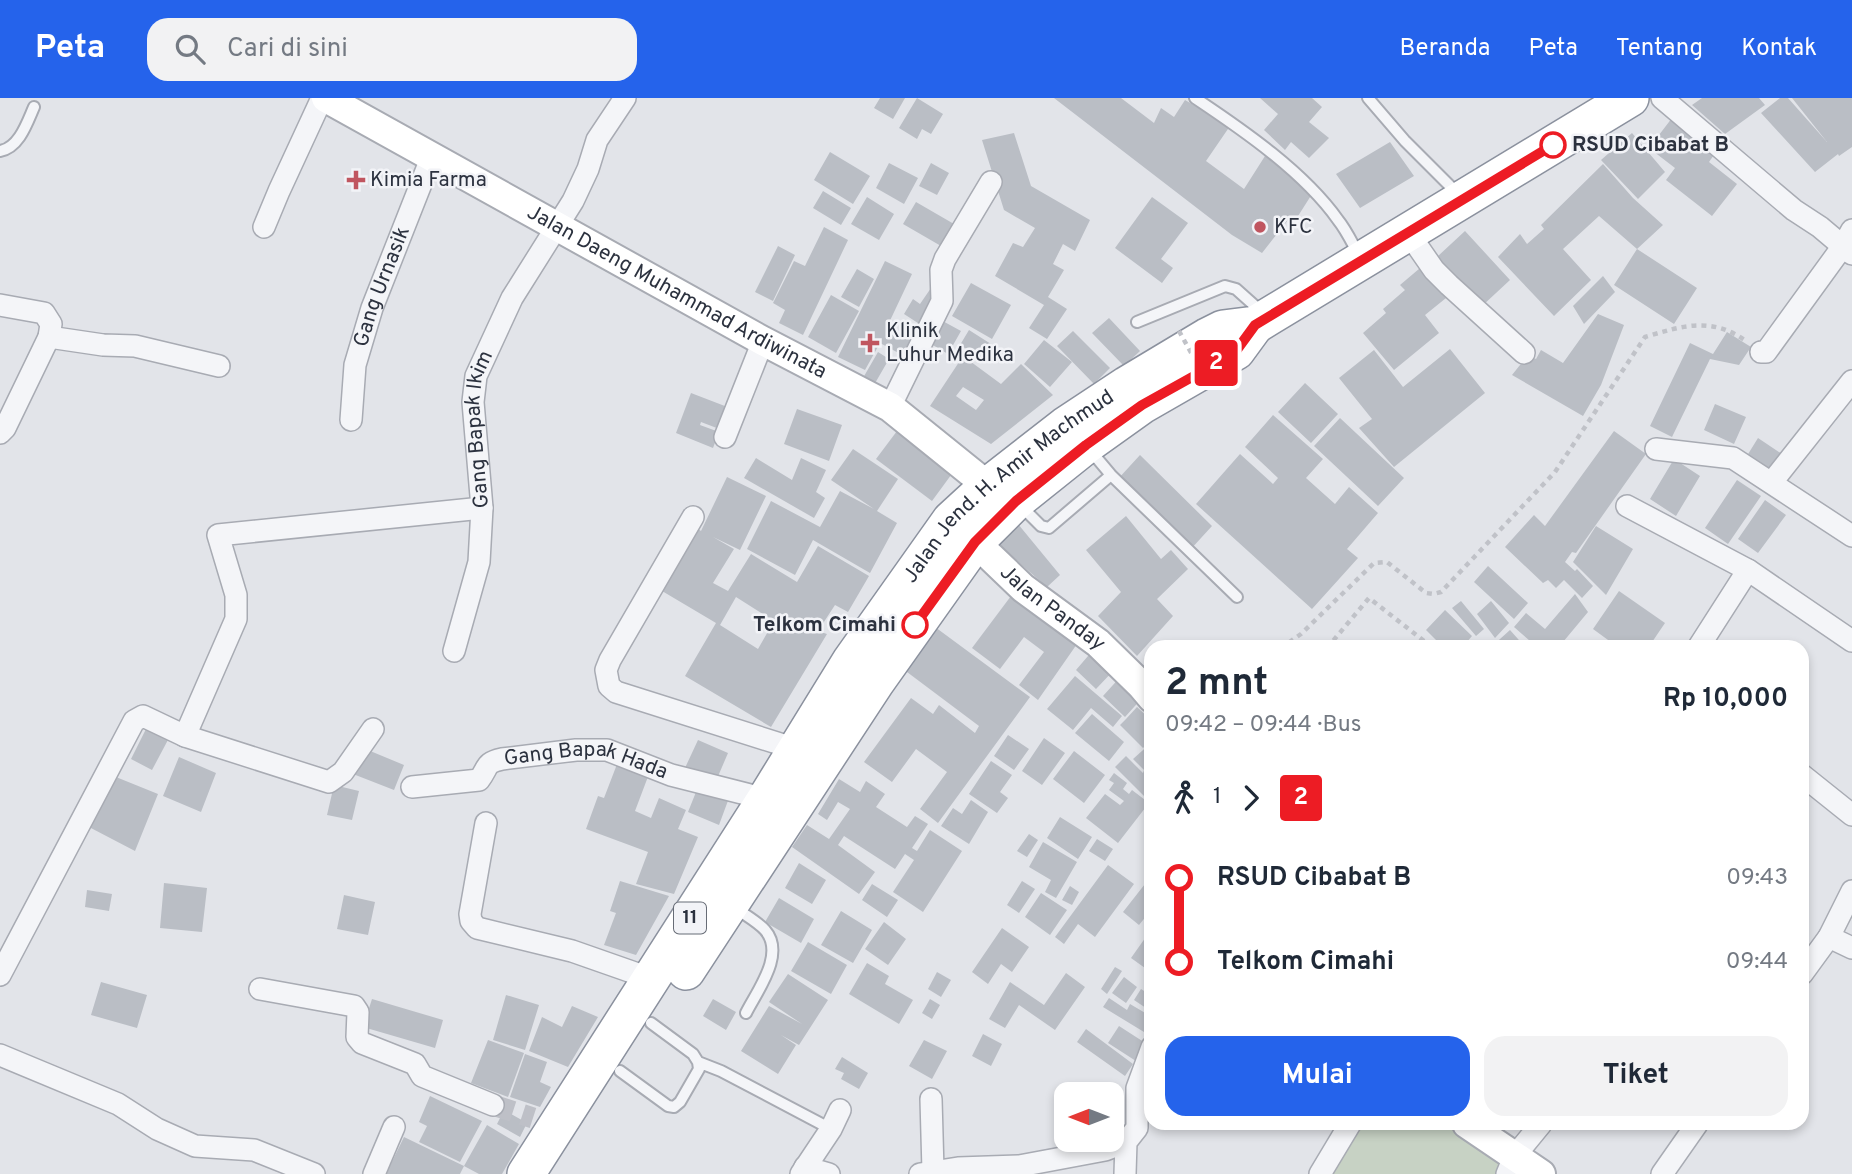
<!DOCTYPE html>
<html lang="id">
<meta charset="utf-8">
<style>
:root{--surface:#fff;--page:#f2f2f3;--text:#1f2937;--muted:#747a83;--accent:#2563eb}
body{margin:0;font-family:Overpass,sans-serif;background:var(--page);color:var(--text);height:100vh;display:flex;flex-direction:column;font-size:26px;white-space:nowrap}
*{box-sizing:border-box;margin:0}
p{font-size:23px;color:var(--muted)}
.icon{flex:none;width:38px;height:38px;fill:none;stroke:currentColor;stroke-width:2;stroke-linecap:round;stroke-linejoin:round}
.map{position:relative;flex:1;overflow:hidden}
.panel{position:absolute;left:1144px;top:542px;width:665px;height:490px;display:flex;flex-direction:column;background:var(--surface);border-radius:21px;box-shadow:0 4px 10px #0003}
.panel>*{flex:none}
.badge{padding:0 14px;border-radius:5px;font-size:24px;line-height:46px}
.needle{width:46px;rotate:270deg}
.tools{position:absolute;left:1054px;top:984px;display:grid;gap:14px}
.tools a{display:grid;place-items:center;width:70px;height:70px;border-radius:14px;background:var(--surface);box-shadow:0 4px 10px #0003;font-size:35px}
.map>.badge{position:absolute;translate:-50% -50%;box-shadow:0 0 0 4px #fff}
.legs{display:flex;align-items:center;gap:10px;height:77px;padding:0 21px;font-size:23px}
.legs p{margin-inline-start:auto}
.summary{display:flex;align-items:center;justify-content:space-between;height:119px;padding:0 21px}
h1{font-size:38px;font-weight:700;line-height:52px}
.action{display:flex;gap:14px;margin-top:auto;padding:14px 21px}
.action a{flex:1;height:80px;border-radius:21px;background:var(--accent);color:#fff;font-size:28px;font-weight:700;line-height:80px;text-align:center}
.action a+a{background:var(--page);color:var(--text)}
ul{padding:0 21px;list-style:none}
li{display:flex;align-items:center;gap:24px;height:84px;font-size:26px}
li i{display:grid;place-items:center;width:10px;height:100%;margin:0 9px;background:currentColor}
li i::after{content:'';width:18px;height:18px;margin:-9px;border:5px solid;border-radius:50%;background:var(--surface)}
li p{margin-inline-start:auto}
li:first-child i{background:linear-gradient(#0000 50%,currentColor 0)}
li:last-child i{background:linear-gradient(currentColor 50%,#0000 0)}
header{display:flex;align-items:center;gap:42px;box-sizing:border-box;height:98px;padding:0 35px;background:var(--accent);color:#fff}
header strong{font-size:33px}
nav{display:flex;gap:38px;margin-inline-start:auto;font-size:24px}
.search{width:490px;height:63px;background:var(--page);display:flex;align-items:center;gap:18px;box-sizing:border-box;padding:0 24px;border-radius:21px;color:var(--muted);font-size:26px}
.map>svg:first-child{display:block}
</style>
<header>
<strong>Peta</strong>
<div class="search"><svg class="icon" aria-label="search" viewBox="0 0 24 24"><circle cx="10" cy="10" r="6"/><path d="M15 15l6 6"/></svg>Cari di sini</div>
<nav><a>Beranda</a><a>Peta</a><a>Tentang</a><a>Kontak</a></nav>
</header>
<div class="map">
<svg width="1852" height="1076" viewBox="0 0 1852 1076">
<rect width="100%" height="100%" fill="#e2e4e9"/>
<path fill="#c7d2c4" d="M1353 1026H1455L1508 1062 1504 1076H1324Z"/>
<path fill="#babec5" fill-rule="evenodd" d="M880 0H905L893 21 874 10Z
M917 0 943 16 931 36 922 31 917 41 899 30Z
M1054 0H1121L1154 25 1161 10 1174 19 1185 2 1230 28 1206 63 1244 91 1265 58 1312 96 1293 126 1288 122 1262 155 1232 137Z
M1260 0H1312L1322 9 1309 24 1329 40 1309 60 1291 44 1285 52 1264 32 1278 16Z
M1702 0H1759L1765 7 1725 36 1692 7Z
M1780 0H1788L1827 44 1792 0H1852V49L1839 58 1838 56 1815 74 1761 15Z
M1672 20 1716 54 1709 64 1737 86 1712 118 1666 82 1675 70 1649 50Z
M1014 35 1031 88 1090 122 1075 153 1063 146 1053 166 1064 172 1048 199 1067 211 1047 241 1029 230 1044 207 995 178 1013 145 1023 149 1035 130 1004 112 982 42Z
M1632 35 1665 74 1638 101 1601 62Z
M1390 44 1414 78 1360 110 1336 76Z
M830 54 870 78 853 106 814 82Z
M889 65 918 80 904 106 876 90Z
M931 65 949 75 937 97 919 88Z
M1603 66 1633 100 1663 127 1637 151 1599 118 1563 151 1591 182 1554 218 1498 159 1520 136 1527 146 1544 131 1541 127Z
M823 93 851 110 841 127 813 110Z
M867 99 894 116 879 142 851 126Z
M1152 99 1188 125 1161 161 1173 170 1162 185 1115 150Z
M916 104 954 126 941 148 903 126Z
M824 129 848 142 803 237 779 225 785 212 773 205 794 163 805 168Z
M1465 133 1510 182 1482 208 1437 159Z
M778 148 795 157 773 203 755 194Z
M1637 151 1697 190 1674 226 1614 187Z
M885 163 912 176 887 229 914 244 906 259 880 245 865 272 838 259Z
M1426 165 1451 196 1425 217 1439 235 1394 272 1363 235 1386 215 1383 211 1405 192 1400 187Z
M857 171 874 181 859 209 841 199Z
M1603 178 1615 194 1584 226 1573 208Z
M971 185 1011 207 992 241 952 218Z
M931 190 939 194 924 229 904 216 913 201 920 206Z
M831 197 859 213 836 255 808 239Z
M1598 216 1624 227 1601 287 1583 318 1512 277 1528 257 1536 261 1541 252 1563 265Z
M1109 220 1140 253 1124 268 1092 235Z
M939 221 961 233 948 256 926 243Z
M969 232 991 246 983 261 960 247Z
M1073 233 1110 270 1094 286 1057 248Z
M1727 234 1751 249 1739 267 1710 261 1672 339 1650 328 1690 245 1713 256Z
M1044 242 1072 264 1050 289 1024 266Z
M1450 251 1485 295 1394 369 1359 330 1372 321 1339 280 1374 252 1403 289Z
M878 254 889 261 874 287 863 280Z
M963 258 1001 286 1021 266 1053 297 991 346 930 308ZM963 289 984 302 976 312 956 298Z
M1305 285 1338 316 1311 345 1278 314Z
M691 295 730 310 722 332 701 324 700 327 719 334 713 350 676 335Z
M1715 306 1746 319 1734 346 1704 332Z
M797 311 842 327 829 363 784 346Z
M1273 317 1323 361 1306 380 1335 406 1349 389 1378 415 1347 451 1358 460 1312 511 1196 406 1240 356 1273 386 1278 380 1245 349Z
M1340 320 1404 380 1378 408 1314 348Z
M897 333 954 373 932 403 876 361Z
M1614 333 1646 356 1576 455 1572 454 1565 464 1575 473 1577 471 1593 488 1582 500 1564 482 1556 490 1548 482 1543 485 1505 449 1534 417 1545 428Z
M1758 340 1782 356 1767 376 1745 361Z
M853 351 898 381 877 413 897 425 870 475 813 442 795 477 747 451 771 403 820 429 840 393 874 411 831 382Z
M1140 357 1212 428 1190 452 1118 381Z
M756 360 792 382 801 360 826 372 816 394 825 400 814 420 744 380Z
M1674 361 1700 378 1676 418 1650 401Z
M727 379 766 398 740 452 713 439 734 451 713 485 728 493 751 456 797 484 818 448 869 478 848 514 835 507 818 533 827 536 771 629 685 578 716 525 657 490 693 427 701 433ZM736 499 774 523 758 551 720 527Z
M1737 382 1761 398 1728 446 1705 430Z
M1765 402 1786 417 1758 455 1738 441Z
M1126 418 1161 461 1171 452 1188 471 1157 501 1173 518 1137 558 1098 518 1121 494 1086 452Z
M1018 426 1060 477 1047 489 999 447Z
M1596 428 1633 451 1606 497 1573 464Z
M1488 468 1528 505 1514 521 1474 484Z
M1619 493 1665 525 1648 550H1619L1593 531Z
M1014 494 1077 546 1038 602 1019 587 1044 554 1024 539 1000 571 972 550Z
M1575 496 1588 514 1558 550H1538L1514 529 1526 515 1545 531Z
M1461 503 1484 531 1476 538 1452 510Z
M1491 503 1509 525 1495 540 1477 516Z
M1445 512 1472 538 1462 550H1444L1426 532Z
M935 529 1030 599 938 725 920 711 947 674 916 651 892 684 864 664 911 600 933 616 939 607 975 635 979 628 903 571Z
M1510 532 1526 550H1490Z
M1094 551 1115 571 1096 591 1076 572Z
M1122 577 1144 598 1125 619 1103 598Z
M1075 578 1122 618 1113 629 1091 610 1073 632 1047 611Z
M1137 609 1152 623V641L1143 650 1120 627 1126 621 1127 623 1126 621Z
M1092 616 1124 644 1109 663 1075 635Z
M147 629 169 640 152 672 131 661Z
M1008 637 1029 651 1014 672 994 658Z
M1044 640 1065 655 1042 687 1022 673Z
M698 642 728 655 716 683 685 670Z
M1152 644V694L1146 700 1115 669 1126 658 1143 675 1144 672 1133 661Z
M363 650 404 667 394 692 353 676Z
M1074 653 1105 677 1084 705 1053 681Z
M179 659 216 675 201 714 163 698Z
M619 661 649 676 635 713 651 720 659 700 686 712 678 731 698 739 674 796 636 786 648 754 586 731 598 698 604 700Z
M991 663 1012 677 1000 694 1008 700 997 715 969 696Z
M1114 675 1127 685 1123 691 1129 696 1132 692 1149 705 1118 745 1086 720 1105 696 1120 707 1124 703 1109 692 1114 685 1109 682Z
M111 677 158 696 135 753 89 729Z
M839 681 860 694 866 683 885 696 876 709 907 729 915 718 928 726 912 750 917 753 930 732 962 753 923 814 893 794 914 762 905 756 895 771 844 738 838 747 875 774 859 796 792 749 807 727 829 741 850 711 838 704 827 722 818 716Z
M334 687 359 693 352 722 327 717Z
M698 689 729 700 719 727 688 714Z
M971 702 988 714 969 746 941 728 953 710 962 716Z
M1060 719 1092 739 1078 761 1047 740Z
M1029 736 1038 742 1027 759 1017 753Z
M1097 741 1113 751 1105 763 1089 753Z
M1043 744 1077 764 1056 800 1045 794 1051 782 1029 769Z
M799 765 826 782 812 806 785 790Z
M1108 767 1134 786 1095 839 1078 826 1064 846 1055 839Z
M1152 777V811L1139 827 1123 814Z
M620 783 669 798 636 857 604 847 616 815 610 813Z
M1022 783 1035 791 1019 815 1007 807Z
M164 785 207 790 202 834 160 830Z
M872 786 898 802 887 819 862 802Z
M1070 788 1079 794 1072 807 1062 802Z
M87 792 112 796 109 813 85 809Z
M1041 795 1067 812 1050 837 1025 819Z
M344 797 375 804 368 837 337 831Z
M779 800 814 821 801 845 765 824Z
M841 813 872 832 853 865 821 847Z
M884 824 906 841 888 867 865 851Z
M1002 830 1029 849 1012 874 1001 866 988 886 972 874Z
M1148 836 1152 838V875L1131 860Z
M808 844 847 867 831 896 791 873Z
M867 865 889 878 885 886 913 902 899 926 849 896Z
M1115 869 1122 873 1107 896 1101 891Z
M937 874 951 882 941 899 928 891Z
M1066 875 1085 889 1055 932 1019 907 1005 930 989 921 1010 884 1044 907Z
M788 876 828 902 799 947 781 937 796 947 778 976 741 953 769 908 802 926 769 904Z
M1124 879 1137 889 1126 905 1112 895Z
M101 884 147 897 137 930 91 917Z
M1141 891 1152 898V914L1134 902Z
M506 897 539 907 525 952 493 942Z
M1109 900 1127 912 1130 906 1152 919 1144 934 1103 909Z
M372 901 443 922 435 950 363 929Z
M713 901 736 914 726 932 703 918Z
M930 901 940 907 932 921 922 915Z
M572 908 598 919 568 969 529 953 542 919 562 929Z
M1119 928 1150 948 1139 965 1108 945Z
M1086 931 1133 966 1125 978 1077 944Z
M983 936 1002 946 991 968 972 958Z
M488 942 524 955 508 999 471 985Z
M924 942 947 953 932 981 909 968Z
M525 956 547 964 540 984 551 989 540 1009 510 999Z
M842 959 868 975 859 991 841 981 844 975 835 971Z
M430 998 482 1023 460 1064 419 1044 427 1028 419 1024Z
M504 1012 527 1025 520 1039 497 1026Z
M487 1027 519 1046 502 1076H479L464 1068Z
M404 1039 464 1068 460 1076H386Z"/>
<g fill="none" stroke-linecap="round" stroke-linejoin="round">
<path stroke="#bec0c7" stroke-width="21" stroke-dasharray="21 10" stroke-linecap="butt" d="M493 1007 533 1020"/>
<g stroke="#a8abb3" stroke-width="14">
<path id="lane" d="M1195 0C1243 32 1304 74 1338 122 1347 133 1353 147 1360 159
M1368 0 1405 43 1458 96
M0 53C19 50 27 25 34 9
M1137 224 1225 188 1236 191 1264 216
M1090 352 1111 377 1237 499
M1020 407 1041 428 1049 430 1111 377
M733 808C743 816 757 823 765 832 786 856 757 893 746 915
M698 964 721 973 831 1031
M620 973 668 1008 674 1009 680 1004 699 971 698 964 693 956 651 925"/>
</g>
<g stroke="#a8abb3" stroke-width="24">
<g id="street">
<path d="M1662 0 1794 112 1820 129 1852 156"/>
<path d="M264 129 279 93 322 0"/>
<path d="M1407 133 1434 172 1449 187 1524 255"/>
<path d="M0 207 44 215 51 226 49 239 5 330 0 335"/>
<path d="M49 239 103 247 135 248 219 268"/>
<path d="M1761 254H1766L1843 148 1852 132"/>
<path d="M890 309 942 203 941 172 945 161 991 84"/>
<path id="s1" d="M351 322 355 267 372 210 432 58"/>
<path d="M725 339 763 243"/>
<path d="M1656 351 1733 360 1852 438"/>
<path d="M1772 384 1852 283"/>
<path d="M1627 408 1748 472 1852 543"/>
<path d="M693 419 610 562 606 572 609 588 616 594 796 651"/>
<path d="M1698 550 1748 472"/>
<path id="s2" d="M454 553 479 464 482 410 473 304 476 278 512 200 573 103 588 71 597 42 625 0"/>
<path d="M185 638 329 684 343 674 373 631"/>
<path d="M1802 677 1852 717"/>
<path id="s3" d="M412 689 479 682C489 669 484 665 502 661L576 652H607L671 677 766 701"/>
<path d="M486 725 470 816 471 823 477 830 572 853 652 881"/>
<path d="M1829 839 1852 850"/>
<path d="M1802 876 1829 839 1852 793"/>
<path d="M0 877 134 623 143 618 185 638 236 521V497L218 437 482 410"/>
<path d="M260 891 354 908 358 914 357 939 362 945 415 966 422 978 493 1007"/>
<path d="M0 957 118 1006 157 1031 195 1048 254 1052 314 1076"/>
<path d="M931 1001 933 1073"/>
<path d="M805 1069 829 1076"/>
<path d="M374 1076 394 1029"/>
<path d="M801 1076 831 1031 840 1012"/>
<path d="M920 1076 958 1070 1019 1068 1105 1052 1126 1044"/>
<path d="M1125 1076 1126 1044 1137 1030V990L1152 949"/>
<path d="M1320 1076 1350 1026"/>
<path d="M1507 1076 1514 1059 1541 1026"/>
<path d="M1662 1076 1697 1026"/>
</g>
</g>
<g stroke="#a8abb3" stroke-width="32">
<g id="secondary">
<path id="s4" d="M326 0 763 243 890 309 988 388 1001 403"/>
<path id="s5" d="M975 444 1023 490 1098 545 1141 587 1152 600"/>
<path d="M1467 1026 1541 1076"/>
</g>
</g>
<g stroke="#8b919e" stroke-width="40">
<g id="highway">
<path d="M686 873 875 585 975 444 1016 403 1086 347 1142 307 1236 253 1255 227"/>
<path id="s6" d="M526 1076 766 701 851 563 951 422 988 388 1065 328 1127 287 1207 239 1223 231 1255 227 1268 219 1630 0"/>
</g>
</g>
<path stroke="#c0c2c8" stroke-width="4.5" stroke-dasharray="5 5" stroke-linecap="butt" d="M1281 550 1301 536 1374 465 1387 464 1426 495 1433 496 1441 494 1555 374 1645 239C1682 228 1711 218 1746 243
M1327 550 1369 500 1433 550"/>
<use href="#lane" stroke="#f4f5f8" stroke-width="10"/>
<use href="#street" stroke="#f4f5f8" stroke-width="21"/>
<use href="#secondary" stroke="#fff" stroke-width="28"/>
<use href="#highway" stroke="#fff" stroke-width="37"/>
<path stroke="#c0c2c8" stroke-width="4.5" stroke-dasharray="5 5" stroke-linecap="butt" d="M1179 233 1209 287"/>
</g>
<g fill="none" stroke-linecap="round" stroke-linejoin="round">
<g stroke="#fff" stroke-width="16">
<path id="line-1" d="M915 527 975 444 1016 403 1086 347 1142 307 1228 259 1236 253 1255 227 1553 47"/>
</g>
<use href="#line-1" stroke="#ed1c24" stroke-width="10"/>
</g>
<g fill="#fff" stroke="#ed1c24" stroke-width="3.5">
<circle cx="1553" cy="47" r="12"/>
<circle cx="915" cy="527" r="12"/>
</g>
<g fill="#c0555f" stroke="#f2f3f7" stroke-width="2.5">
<path d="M352.5 71.5h7v7h7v7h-7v7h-7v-7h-7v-7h7z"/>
<circle cx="1260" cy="129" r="7"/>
<path d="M866.5 234.5h7v7h7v7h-7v7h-7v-7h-7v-7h7z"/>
</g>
<g text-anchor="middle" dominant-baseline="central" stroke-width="5" stroke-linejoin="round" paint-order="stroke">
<rect fill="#f2f3f7" stroke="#676c76" stroke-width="2" x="674" y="804.5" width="32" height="31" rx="5"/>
<g font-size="19" font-weight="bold" fill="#2c323f">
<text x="690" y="820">11</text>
</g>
<g font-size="21" font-weight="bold" fill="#2c323f" stroke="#f2f3f7" text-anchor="start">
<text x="1572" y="47">RSUD Cibabat B</text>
<text x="896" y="527" text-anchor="end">Telkom Cimahi</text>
</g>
<g font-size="21" fill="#2c323f" stroke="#f2f3f7" text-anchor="start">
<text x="370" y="82">Kimia Farma</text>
<text x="1274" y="129">KFC</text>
<text x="886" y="233">Klinik<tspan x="886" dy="24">Luhur Medika</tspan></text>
</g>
<g font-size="21" fill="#2c323f" stroke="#f2f3f7">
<text stroke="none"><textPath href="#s1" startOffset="138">Gang Urnasik</textPath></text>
<text stroke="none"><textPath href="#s4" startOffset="401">Jalan Daeng Muhammad Ardiwinata</textPath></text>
<text stroke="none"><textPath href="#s2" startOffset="226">Gang Bapak Ikim</textPath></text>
<text stroke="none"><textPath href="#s6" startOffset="845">Jalan Jend. H. Amir Machmud</textPath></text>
<text stroke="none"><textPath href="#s5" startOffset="102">Jalan Panday</textPath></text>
<text stroke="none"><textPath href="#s3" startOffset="186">Gang Bapak Hada</textPath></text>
</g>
</g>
</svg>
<div class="tools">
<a><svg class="needle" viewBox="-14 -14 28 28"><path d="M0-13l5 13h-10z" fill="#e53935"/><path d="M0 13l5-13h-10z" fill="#747a83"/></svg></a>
</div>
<b class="badge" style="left:1216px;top:265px;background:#ed1c24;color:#fff">2</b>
<section class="panel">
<div class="summary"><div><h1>2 mnt</h1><p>09:42 – 09:44 · Bus</p></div><b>Rp 10,000</b></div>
<div class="legs"><svg class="icon" aria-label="walk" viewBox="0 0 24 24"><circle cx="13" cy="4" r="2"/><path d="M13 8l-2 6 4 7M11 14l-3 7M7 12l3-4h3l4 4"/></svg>1<svg class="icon" aria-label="forward" viewBox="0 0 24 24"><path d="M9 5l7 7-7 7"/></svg><b class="badge" style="background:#ed1c24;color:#fff">2</b></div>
<ul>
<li><i style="color:#ed1c24"></i><b>RSUD Cibabat B</b><p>09:43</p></li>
<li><i style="color:#ed1c24"></i><b>Telkom Cimahi</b><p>09:44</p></li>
</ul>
<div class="action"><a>Mulai</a><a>Tiket</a></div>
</section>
</div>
